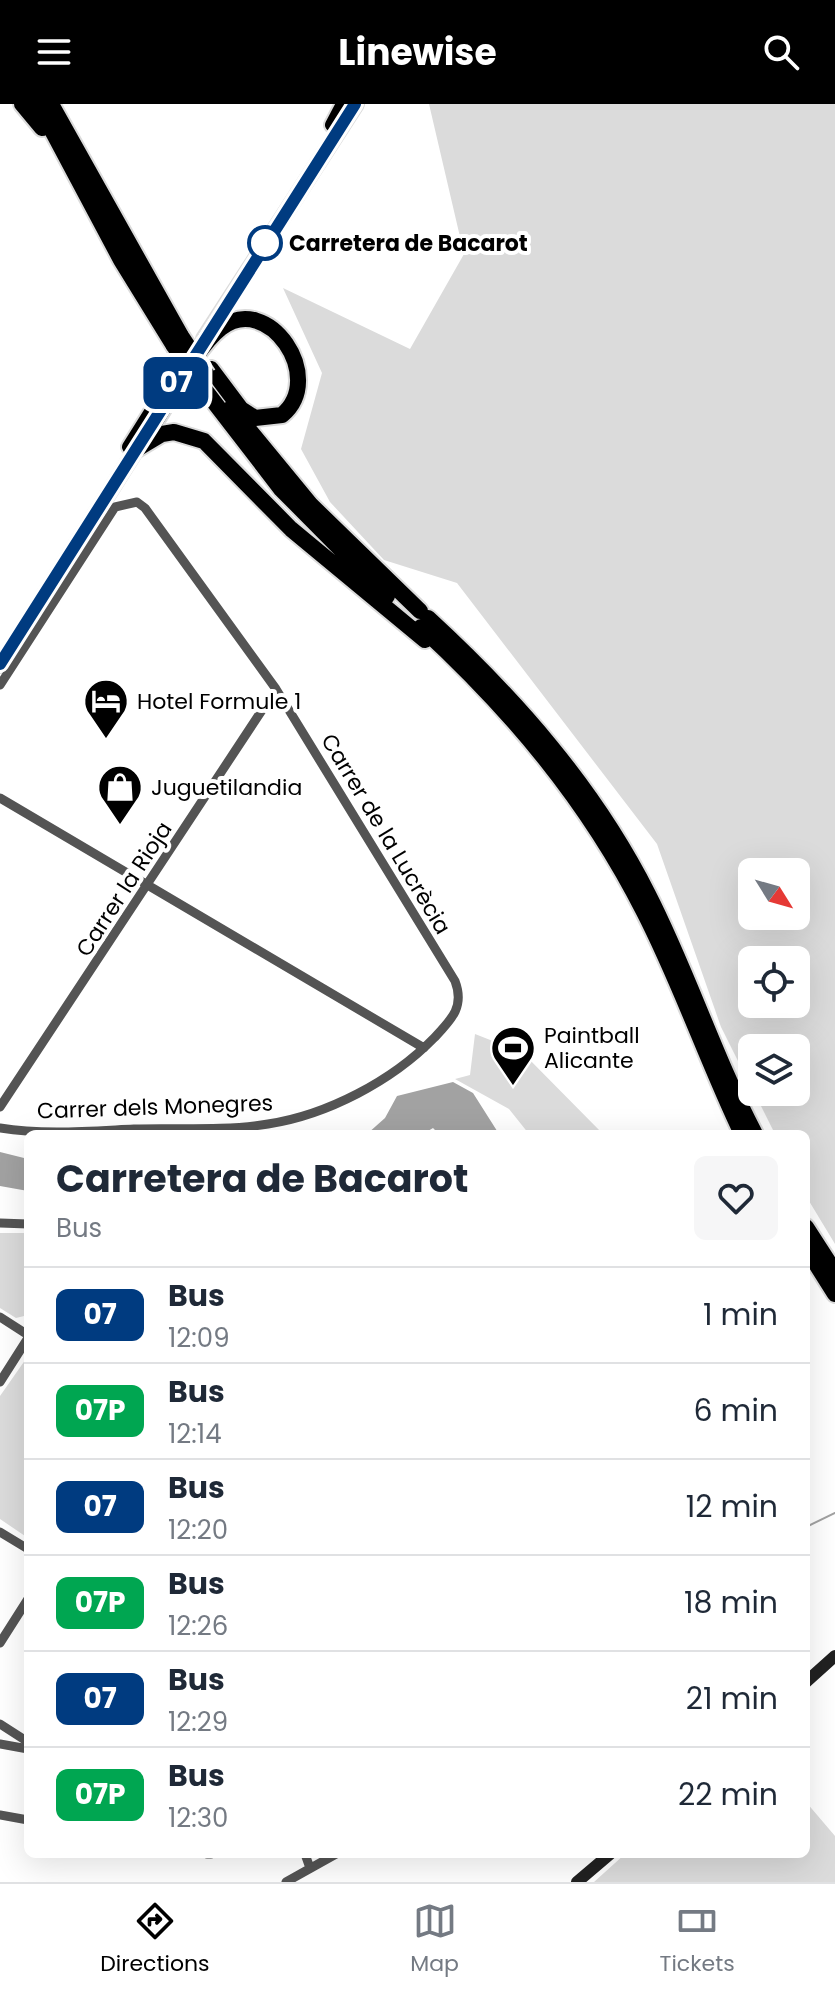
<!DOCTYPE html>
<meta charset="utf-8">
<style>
:root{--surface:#fff;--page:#f6f6f7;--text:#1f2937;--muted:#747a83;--line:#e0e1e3;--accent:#000}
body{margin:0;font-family:Poppins,sans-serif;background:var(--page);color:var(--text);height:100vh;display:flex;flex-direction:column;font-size:30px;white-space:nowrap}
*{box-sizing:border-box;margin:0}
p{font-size:26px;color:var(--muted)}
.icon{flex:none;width:44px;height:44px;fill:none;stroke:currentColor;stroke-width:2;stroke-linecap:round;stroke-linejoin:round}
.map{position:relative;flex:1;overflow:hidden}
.drawer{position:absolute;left:24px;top:1026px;width:786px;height:728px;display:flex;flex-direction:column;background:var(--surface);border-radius:12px;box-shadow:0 8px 32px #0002}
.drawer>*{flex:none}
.badge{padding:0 16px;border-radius:12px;font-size:28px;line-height:52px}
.needle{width:52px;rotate:127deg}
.tools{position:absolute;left:738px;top:754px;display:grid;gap:16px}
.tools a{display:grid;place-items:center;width:72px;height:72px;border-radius:12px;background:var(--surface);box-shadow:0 8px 32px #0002;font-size:40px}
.map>.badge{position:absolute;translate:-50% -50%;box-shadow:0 0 0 4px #fff}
.round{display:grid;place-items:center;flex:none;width:84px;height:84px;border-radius:12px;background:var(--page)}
.headline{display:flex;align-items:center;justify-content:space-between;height:136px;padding:0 32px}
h1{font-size:38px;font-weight:700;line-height:60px}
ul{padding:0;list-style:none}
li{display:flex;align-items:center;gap:24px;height:96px;padding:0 32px;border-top:2px solid var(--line)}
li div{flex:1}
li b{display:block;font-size:30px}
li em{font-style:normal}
li .badge{min-width:88px;font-weight:700;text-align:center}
header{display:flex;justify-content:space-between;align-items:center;height:104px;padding:0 32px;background:var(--accent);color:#fff;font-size:36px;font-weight:700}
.dock{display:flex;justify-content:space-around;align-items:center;height:112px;border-top:2px solid var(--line);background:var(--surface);font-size:22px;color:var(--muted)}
.dock a{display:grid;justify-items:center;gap:4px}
.dock .active{color:var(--accent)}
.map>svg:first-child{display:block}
</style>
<header><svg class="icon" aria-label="menu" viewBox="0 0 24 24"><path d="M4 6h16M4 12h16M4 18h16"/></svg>Linewise<svg class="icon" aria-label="search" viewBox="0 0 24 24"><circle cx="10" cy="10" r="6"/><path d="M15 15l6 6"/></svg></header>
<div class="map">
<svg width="835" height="1778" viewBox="0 0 835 1778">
<rect width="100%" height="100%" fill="#fff"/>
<path fill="#dbdbdb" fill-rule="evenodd" d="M429 0H835V1140L806 1092V1030H775L754 988H796V944H752V985L721 923 657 740 457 479 384 456 330 398 301 345 322 269 283 184 410 245 464 150ZM752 768H796V812H752ZM752 856H796V900H752Z
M475 930 523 949 603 1030H529L509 1005 455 975 470 971Z
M0 1129H28V1211L16 1214 0 1204Z
M28 1252V1434L0 1415V1292Z
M806 1698 835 1732V1778H594L625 1750H806Z"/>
<path fill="#a2a2a2" d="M453 978 473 989 499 1030H439L433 1024 423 1030H367L385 1014 397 992Z
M0 1048 28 1055V1087L0 1082Z"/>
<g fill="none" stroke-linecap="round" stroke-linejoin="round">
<path stroke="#a2a2a2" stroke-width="2" d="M806 1423 835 1409"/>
<g stroke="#dbdbdb" stroke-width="18">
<path id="primary" d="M332 21 343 0
M204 235 356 0
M129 343 171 276
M0 561 141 338"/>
</g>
<g stroke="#dbdbdb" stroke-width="20">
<path id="highway" d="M22 0 42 24
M38 0 121 156 174 242
M51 0 181 232
M201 281 281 385 387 492
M231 304 311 401 420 507
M146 331C167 302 195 244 221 224 268 187 327 274 282 311L255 314 241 305 211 265
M137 345 162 330 174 328 204 337 291 425 425 536
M428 514C516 595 594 683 648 790 688 868 714 952 755 1030
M421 523C511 606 588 697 644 808 681 880 707 957 742 1030
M806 1123 835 1168
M806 1144 835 1190"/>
</g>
<path stroke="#545454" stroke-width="9" d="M0 581 115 403 137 398 145 404 276 585 455 877C465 903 451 916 434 934 392 977 327 1011 268 1020 225 1027 178 1024 134 1025 91 1027 43 1031 0 1024
M0 694 424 944
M0 1003 276 585
M0 1119 28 1120
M0 1213 28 1231
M0 1278 28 1234
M0 1428 28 1445
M0 1539 28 1495
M0 1620 28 1638
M0 1640 28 1645
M0 1711 28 1716
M207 1750H211
M305 1750 310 1764
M286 1778 336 1750"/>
<path stroke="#212121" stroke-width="12" d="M806 1578 835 1552
M577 1778 610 1750"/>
<use href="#primary" stroke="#000" stroke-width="14"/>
<use href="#highway" stroke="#000" stroke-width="16"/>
<g stroke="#dbdbdb" stroke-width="20" stroke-linecap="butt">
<path id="highway-bridge" d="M181 232 207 271
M174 242 201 281"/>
</g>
<use href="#highway-bridge" stroke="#000" stroke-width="16"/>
</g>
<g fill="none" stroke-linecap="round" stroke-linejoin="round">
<g stroke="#fff" stroke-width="18">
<path id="line" d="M0 560 355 0"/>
</g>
<use href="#line" stroke="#003b80" stroke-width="12"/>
</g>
<defs>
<g id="hotel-pin" transform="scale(2.3)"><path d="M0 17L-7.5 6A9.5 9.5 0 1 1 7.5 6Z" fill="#000" stroke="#fff"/><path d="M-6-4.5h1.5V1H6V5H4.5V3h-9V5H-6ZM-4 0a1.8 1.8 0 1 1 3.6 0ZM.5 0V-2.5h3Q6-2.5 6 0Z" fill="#fff"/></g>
<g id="shop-pin" transform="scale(2.3)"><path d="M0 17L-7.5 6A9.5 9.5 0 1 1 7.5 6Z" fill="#000" stroke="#fff"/><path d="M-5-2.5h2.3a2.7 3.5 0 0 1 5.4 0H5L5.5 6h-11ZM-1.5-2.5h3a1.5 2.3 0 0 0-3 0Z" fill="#fff"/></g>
<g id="stadium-pin" transform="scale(2.3)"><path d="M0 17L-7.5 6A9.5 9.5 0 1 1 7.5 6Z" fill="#000" stroke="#fff"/><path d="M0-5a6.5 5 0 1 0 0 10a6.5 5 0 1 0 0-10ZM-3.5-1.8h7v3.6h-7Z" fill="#fff"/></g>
</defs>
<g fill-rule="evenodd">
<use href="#hotel-pin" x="106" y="597"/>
<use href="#shop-pin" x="120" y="683"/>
<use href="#stadium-pin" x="513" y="944"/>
</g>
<circle fill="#fff" stroke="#003b80" stroke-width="4" cx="265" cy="139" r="16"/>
<g text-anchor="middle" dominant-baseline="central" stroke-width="8" stroke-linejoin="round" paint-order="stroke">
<g font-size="22" font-weight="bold" fill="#000" stroke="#fff" text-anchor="start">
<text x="289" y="139">Carretera de Bacarot</text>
</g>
<g font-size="22" fill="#000" stroke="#fff" text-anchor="start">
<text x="137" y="597">Hotel Formule 1</text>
<text x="151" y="683">Juguetilandia</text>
<text x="544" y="931">Paintball<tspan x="544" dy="25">Alicante</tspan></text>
</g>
<g font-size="22" fill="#000" stroke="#fff">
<text transform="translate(386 730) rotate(59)">Carrer de la Lucrècia</text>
<text transform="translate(124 785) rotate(-57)">Carrer la Rioja</text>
<text transform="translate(155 1003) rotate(-2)">Carrer dels Monegres</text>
</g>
</g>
</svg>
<div class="tools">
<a><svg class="needle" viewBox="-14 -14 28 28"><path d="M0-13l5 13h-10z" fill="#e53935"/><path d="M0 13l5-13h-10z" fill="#747a83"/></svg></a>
<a><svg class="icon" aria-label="locate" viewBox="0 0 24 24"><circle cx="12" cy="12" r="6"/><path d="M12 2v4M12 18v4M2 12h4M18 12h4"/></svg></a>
<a><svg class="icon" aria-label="layers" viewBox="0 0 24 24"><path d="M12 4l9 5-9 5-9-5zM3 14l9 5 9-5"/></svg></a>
</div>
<b class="badge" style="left:176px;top:279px;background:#003b80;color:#fff">07</b>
<section class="drawer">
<div class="headline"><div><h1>Carretera de Bacarot</h1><p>Bus</p></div><a class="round"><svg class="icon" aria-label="heart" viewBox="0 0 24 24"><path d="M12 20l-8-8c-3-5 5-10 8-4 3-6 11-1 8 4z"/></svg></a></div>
<ul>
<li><span class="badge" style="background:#003b80;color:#fff">07</span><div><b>Bus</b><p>12:09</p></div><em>1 min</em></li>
<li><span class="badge" style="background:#00a651;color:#fff">07P</span><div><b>Bus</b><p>12:14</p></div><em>6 min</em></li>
<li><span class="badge" style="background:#003b80;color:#fff">07</span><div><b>Bus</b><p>12:20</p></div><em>12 min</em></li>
<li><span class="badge" style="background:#00a651;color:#fff">07P</span><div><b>Bus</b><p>12:26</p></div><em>18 min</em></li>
<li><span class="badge" style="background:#003b80;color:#fff">07</span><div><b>Bus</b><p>12:29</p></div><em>21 min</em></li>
<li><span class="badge" style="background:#00a651;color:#fff">07P</span><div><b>Bus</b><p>12:30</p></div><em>22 min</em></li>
</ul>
</section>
</div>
<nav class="dock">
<a class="active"><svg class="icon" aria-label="directions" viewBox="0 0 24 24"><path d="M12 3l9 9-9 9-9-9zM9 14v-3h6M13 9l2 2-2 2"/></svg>Directions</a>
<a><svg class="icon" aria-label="map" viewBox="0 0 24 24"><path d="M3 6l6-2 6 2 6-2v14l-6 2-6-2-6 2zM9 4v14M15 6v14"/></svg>Map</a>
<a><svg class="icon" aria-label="tickets" viewBox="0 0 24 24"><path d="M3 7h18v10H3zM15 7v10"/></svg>Tickets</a>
</nav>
